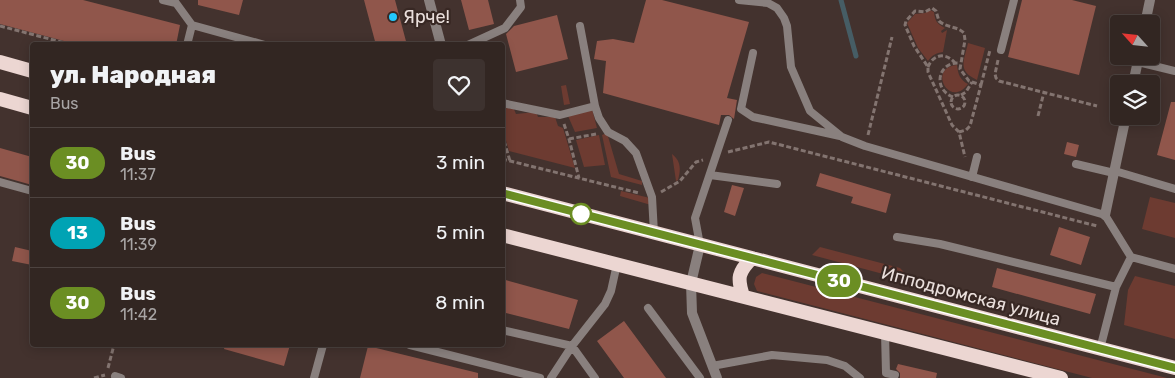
<!DOCTYPE html>
<meta charset="utf-8">
<style>
:root{--surface:#322622;--page:#3d322f;--text:#f1f3f6;--muted:#a8a5a5;--line:#4d4340}
body{margin:0;font-family:Rubik,sans-serif;background:var(--page);color:var(--text);height:100vh;display:flex;flex-direction:column;font-size:19px;white-space:nowrap}
*{box-sizing:border-box;margin:0}
p{font-size:16px;color:var(--muted)}
.icon{flex:none;width:28px;height:28px;fill:none;stroke:currentColor;stroke-width:2;stroke-linecap:round;stroke-linejoin:round}
.map{position:relative;flex:1;overflow:hidden}
.sheet{position:absolute;left:30px;top:42px;width:475px;height:305px;display:flex;flex-direction:column;background:var(--surface);border-radius:5px;box-shadow:0 2px 12px #0003,0 0 0 1px var(--line)}
.sheet>*{flex:none}
.badge{padding:0 10px;border-radius:16px;font-size:18px;line-height:32px}
.needle{width:32px;rotate:297deg}
.controls{position:absolute;left:1110px;top:15px;display:grid;gap:10px}
.controls a{display:grid;place-items:center;width:50px;height:50px;border-radius:5px;background:var(--surface);box-shadow:0 2px 12px #0003,0 0 0 1px var(--line);font-size:25px}
.map>.badge{position:absolute;translate:-50% -50%;box-shadow:0 0 0 2px #fff}
.round{display:grid;place-items:center;flex:none;width:52px;height:52px;border-radius:5px;background:var(--page)}
.head{display:flex;align-items:center;justify-content:space-between;height:85px;padding:0 20px}
h1{font-size:24px;font-weight:800;line-height:38px}
ul{padding:0;list-style:none}
li{display:flex;align-items:center;gap:15px;height:70px;padding:0 20px;border-top:1px solid var(--line)}
li div{flex:1}
li b{display:block;font-size:19px}
li em{font-style:normal}
li .badge{min-width:55px;font-weight:700;text-align:center}
.map>svg:first-child{display:block}
</style>
<div class="map">
<svg width="1175" height="378" viewBox="0 0 1175 378">
<rect width="100%" height="100%" fill="#43322e"/>
<path fill="#6d3b31" d="M930 10 934 12C935 21 937 24 945 28L941 31 942 33 947 30 943 52C936 53 932 55 928 61L918 48 907 23 915 14 925 13Z
M968 43 985 48 977 80C957 71 964 61 968 43Z
M957 65C958 74 960 80 968 84 949 110 927 67 957 65Z
M566 85 570 104 564 105 561 86Z
M513 107 516 114 536 112 538 117H555L558 126 563 128 575 168 509 151 503 130 502 109Z
M592 109 597 128 575 132 568 116Z
M607 133 619 174 642 181V185L611 177 602 135Z
M599 135 605 165 584 167 576 140Z
M672 154C681 161 681 169 678 180L676 181Z
M621 191 650 198 651 205 620 196Z
M1150 197 1175 203V238L1142 229Z
M820 247 900 268 913 282 812 255Z
M762 273 1167 378H1092L757 291 754 284 756 277Z
M1135 276 1175 286V339L1124 325 1128 290Z"/>
<g fill="none" stroke-linecap="round" stroke-linejoin="round">
<path stroke="#465d65" stroke-width="5" d="M841 0 856 56"/>
</g>
<path fill="#90564b" d="M0 0H83L180 25 176 45H79L0 24Z
M198 0H243L239 15 198 5Z
M364 0H395L407 45H376Z
M461 0H488L494 24 469 30Z
M646 0H662L749 22 727 98 737 100 734 119 729 115H721L719 125 603 93 606 61 594 59 597 41 613 39 634 43Z
M1022 0H1072L1096 6 1079 75 1008 57Z
M557 15 568 59 516 72 506 34 514 26Z
M1171 102H1175V160L1157 155Z
M1067 142 1079 145 1076 157 1064 154Z
M0 148 32 157V185L0 176Z
M820 173 891 194 886 213 851 203 853 197 816 186Z
M732 185 744 188 735 216 724 212Z
M1059 227 1090 237 1081 265 1050 255Z
M15 247 32 251V265L12 261Z
M997 268 1096 294 1090 314 992 287Z
M502 279 578 300 569 329 502 312Z
M624 321 666 378H624L597 341Z
M225 345H290L284 366 224 349Z
M368 346 478 373V378H360Z
M898 364 937 373 936 378H900V373L896 369Z"/>
<g fill="none" stroke-linecap="round" stroke-linejoin="round">
<path stroke="#837470" stroke-width="3" stroke-dasharray="5 2.5" stroke-linecap="butt" d="M0 26 73 45
M998 60 995 74 996 78 999 81 1097 106
M928 67C933 54 946 52 955 63
M981 85 990 50
M951 102a7 7 0 1 1 14 0a7 7 0 1 1-14 0Z
M961 95 966 92 972 82
M953 97C932 89 938 61 960 63
M1038 116 1044 92
M564 124 569 139 579 178
M959 132 966 130 970 126 981 85 969 81 960 69 965 40 964 33C957 26 947 28 939 21L936 11 932 8 925 12 915 11 906 21 905 25 914 46 928 67V72L952 125 959 132 965 157
M502 134 510 161
M868 135 892 37
M569 139 596 134
M728 152 769 142 1097 226
M502 159 639 193
M661 192 680 181 696 162 703 160
M108 368 114 345
M94 378 105 375"/>
<path stroke="#89807e" stroke-width="8" d="M163 0 176 3 192 25
M739 0 768 3 777 8 784 18 787 26 791 67 810 111 842 137 865 146 1105 215 1131 257 1175 269
M580 26 595 106 599 118 608 132 625 141 636 153 652 197 654 233
M187 45 192 25 265 45
M468 45 505 28 521 7 520 0
M1001 50 1014 0
M753 53 741 109 753 117 840 136
M1138 62 1175 71
M502 103 560 115 595 106
M1076 164 1114 173
M1115 171 1175 189
M710 175 777 184
M972 177 977 157
M0 182 32 191
M897 237 940 244 1116 287
M700 245 695 218 728 120
M648 308 700 378
M502 330 572 346 595 378
M885 333 886 373 895 375
M410 345 540 378
M1100 349 1116 287 1131 257
M712 366 772 355 827 360 845 366 860 378
M115 376 121 378
M314 378 323 345
M551 378 572 346 605 304 611 291 617 264"/>
<path stroke="#89807e" stroke-width="10" d="M429 0 441 45
M1145 24 1150 0
M1133 84 1139 56
M1105 215 1126 116
M700 245 691 283 692 313 717 378"/>
<path stroke="#ecd6d2" stroke-width="14" d="M0 62 32 71
M0 99 32 108
M502 193 1175 368
M502 235 1061 378
M743 296C737 278 738 272 752 258"/>
</g>
<g fill="none" stroke-linecap="round" stroke-linejoin="round">
<g stroke="#fff" stroke-width="11">
<path id="line" d="M502 193 1175 368"/>
</g>
<use href="#line" stroke="#6b8e23" stroke-width="8"/>
</g>
<circle fill="#22c9fe" stroke="#382824" stroke-width="2" cx="393" cy="17" r="5"/>
<circle fill="#fff" stroke="#6b8e23" stroke-width="2.5" cx="581" cy="214" r="10"/>
<g text-anchor="middle" dominant-baseline="central" stroke-width="4.5" stroke-linejoin="round" paint-order="stroke">
<g font-size="18" fill="#eadfdc" stroke="#382824" text-anchor="start">
<text x="403" y="17">Ярче!</text>
</g>
<g font-size="18" fill="#eadfdc" stroke="#382824">
<text transform="translate(971 296) rotate(15)">Ипподромская улица</text>
</g>
</g>
</svg>
<div class="controls">
<a><svg class="needle" viewBox="-14 -14 28 28"><path d="M0-13l5 13h-10z" fill="#e53935"/><path d="M0 13l5-13h-10z" fill="#a8a5a5"/></svg></a>
<a><svg class="icon" aria-label="layers" viewBox="0 0 24 24"><path d="M12 4l9 5-9 5-9-5zM3 14l9 5 9-5"/></svg></a>
</div>
<b class="badge" style="left:839px;top:281px;background:#6b8e23;color:#fff">30</b>
<section class="sheet">
<div class="head"><div><h1>ул. Народная</h1><p>Bus</p></div><a class="round"><svg class="icon" aria-label="heart" viewBox="0 0 24 24"><path d="M12 20l-8-8c-3-5 5-10 8-4 3-6 11-1 8 4z"/></svg></a></div>
<ul>
<li><span class="badge" style="background:#6b8e23;color:#fff">30</span><div><b>Bus</b><p>11:37</p></div><em>3 min</em></li>
<li><span class="badge" style="background:#00a3b4;color:#fff">13</span><div><b>Bus</b><p>11:39</p></div><em>5 min</em></li>
<li><span class="badge" style="background:#6b8e23;color:#fff">30</span><div><b>Bus</b><p>11:42</p></div><em>8 min</em></li>
</ul>
</section>
</div>
